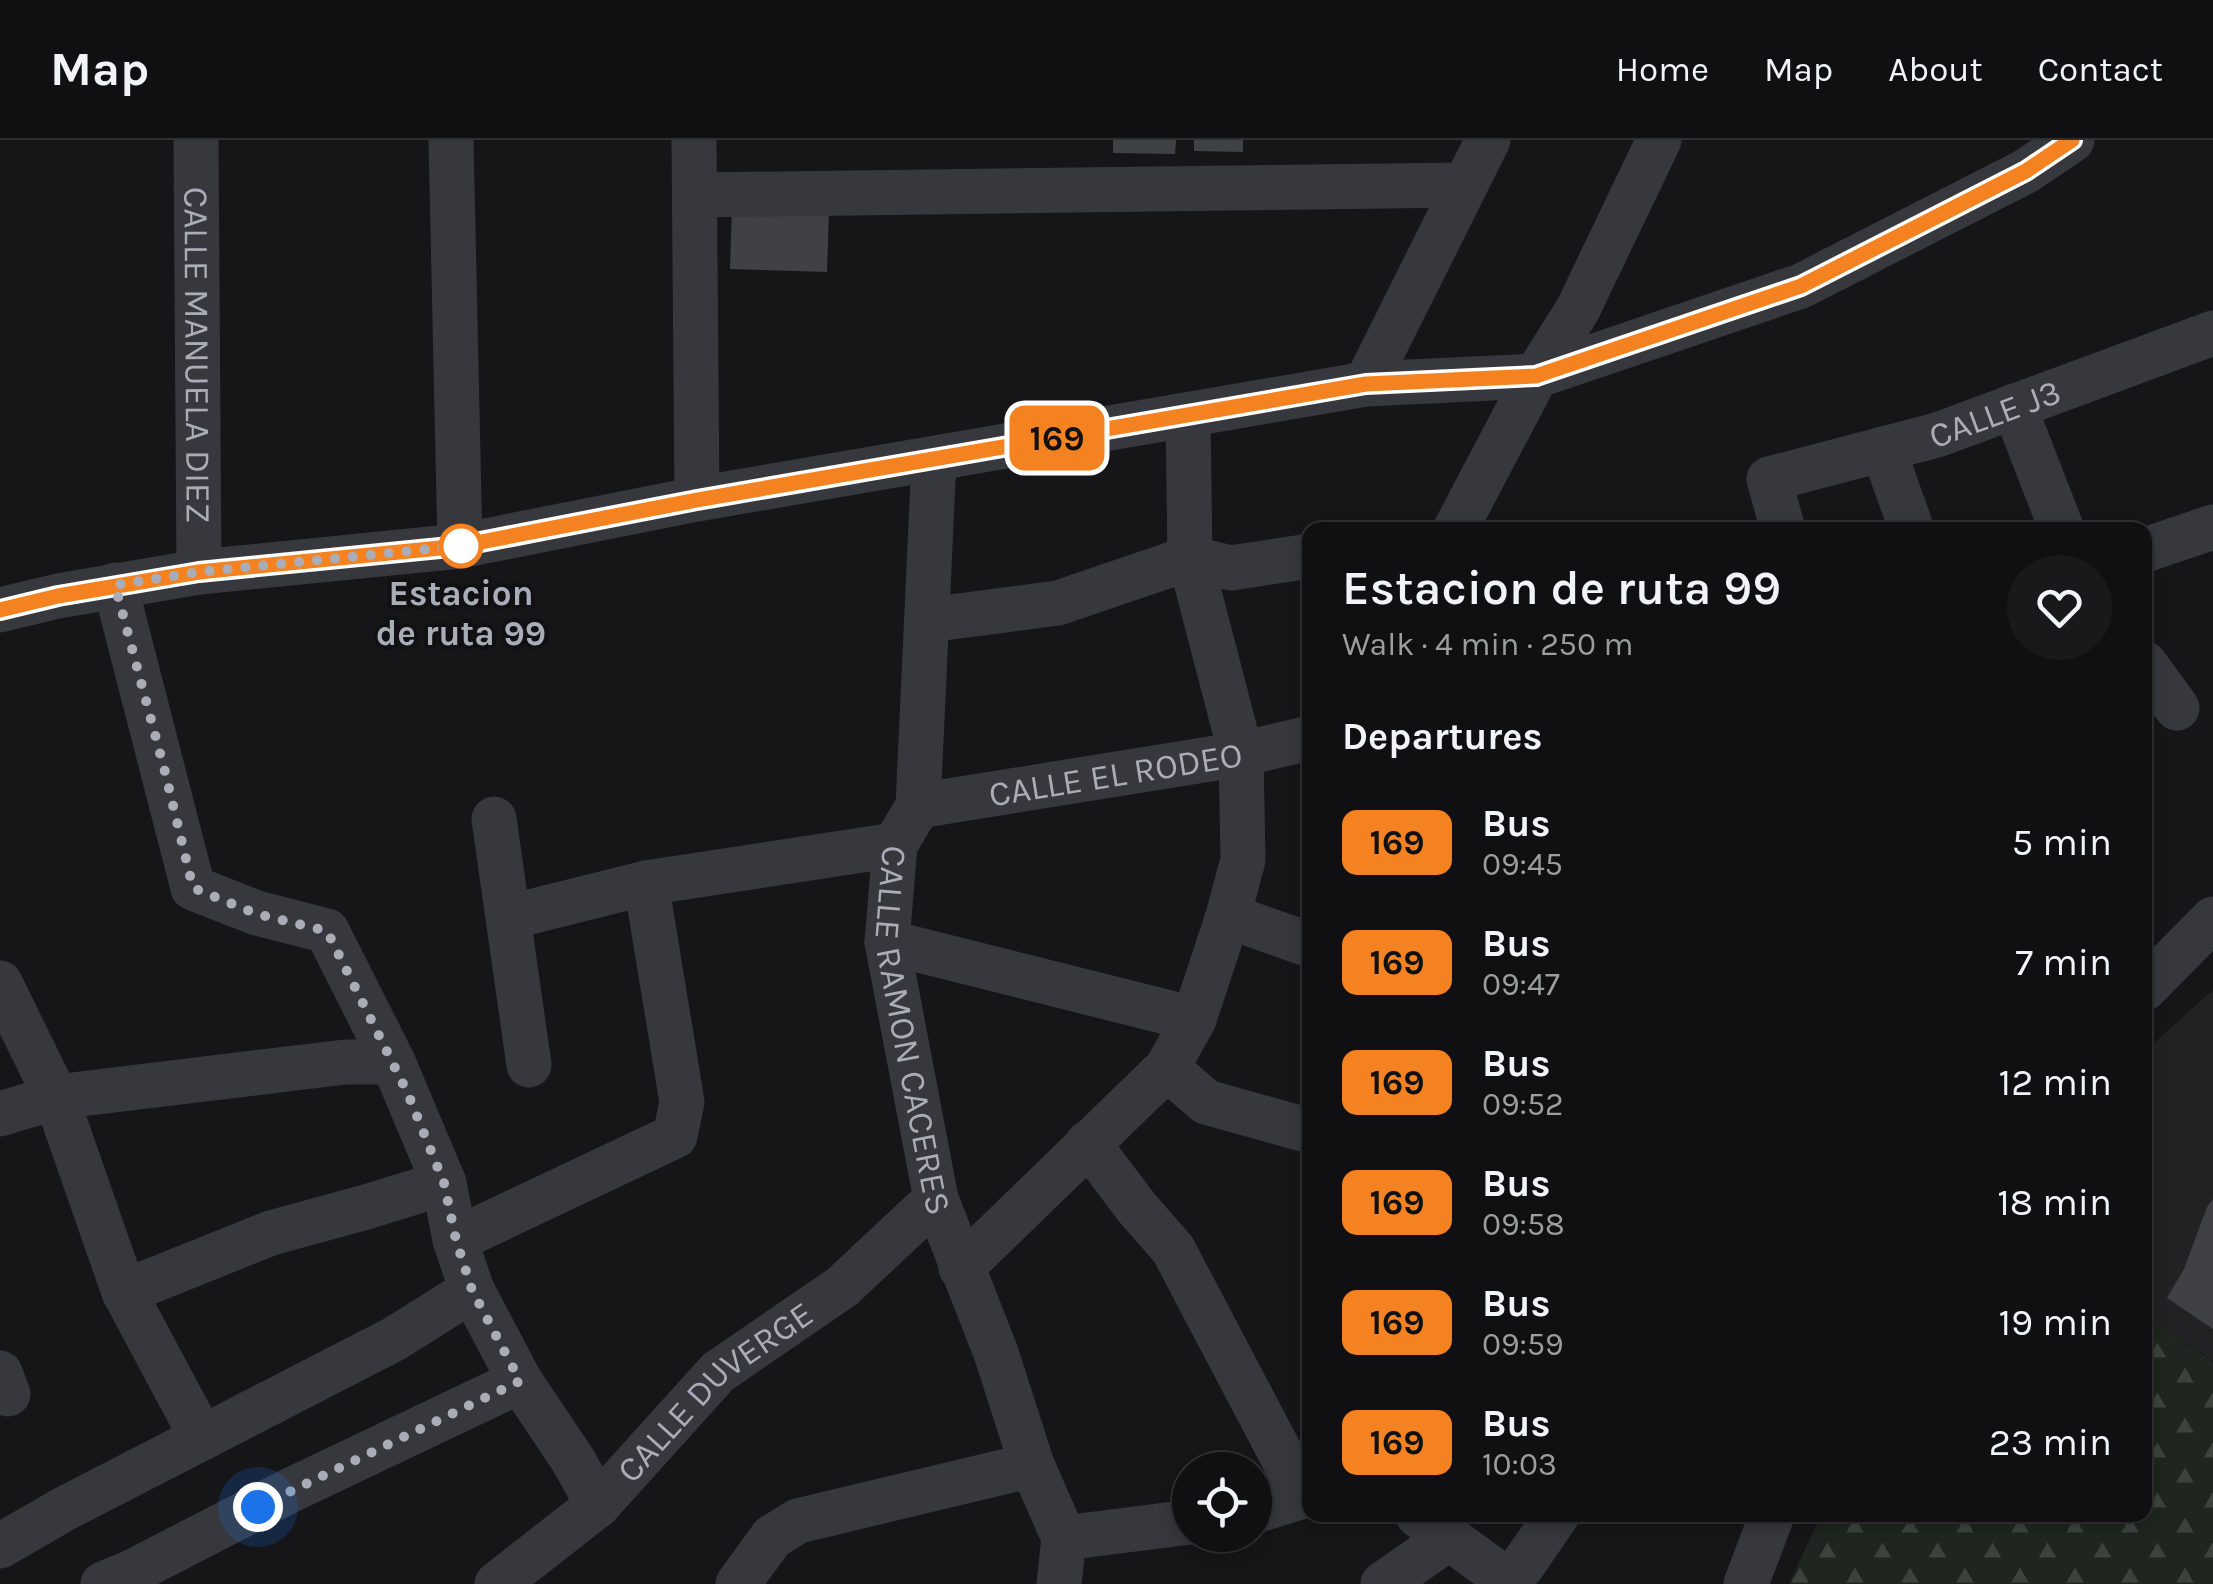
<!DOCTYPE html>
<meta charset="utf-8">
<style>
:root{--surface:#101012;--page:#19191b;--text:#f1f3f6;--muted:#9c9d9f;--line:#303032}
body{margin:0;font-family:Karla,sans-serif;background:var(--page);color:var(--text);height:100vh;display:flex;flex-direction:column;font-size:38px;white-space:nowrap}
*{box-sizing:border-box;margin:0}
p{font-size:32px;color:var(--muted)}
.icon{flex:none;width:55px;height:55px;fill:none;stroke:currentColor;stroke-width:2;stroke-linecap:round;stroke-linejoin:round}
.map{position:relative;flex:1;overflow:hidden}
.panel{position:absolute;left:1302px;top:382px;width:850px;height:1000px;display:flex;flex-direction:column;background:var(--surface);border-radius:20px;box-shadow:0 5px 15px #0003,0 0 0 2px var(--line)}
.panel>*{flex:none}
.badge{padding:0 20px;border-radius:15px;font-size:35px;line-height:65px}
.fabs{position:absolute;left:1172px;top:1312px;display:grid;gap:20px}
.fabs a{display:grid;place-items:center;width:100px;height:100px;border-radius:50%;background:var(--surface);box-shadow:0 5px 15px #0003,0 0 0 2px var(--line);font-size:50px}
.you{position:absolute;width:50px;height:50px;margin:-25px;border:8px solid #fff;border-radius:50%;background:#1a73e8;box-shadow:0 0 0 15px #1a73e833}
.map>.badge{position:absolute;translate:-50% -50%;box-shadow:0 0 0 5px #fff}
h2{padding:0 40px;font-size:38px;line-height:90px}
.round{display:grid;place-items:center;flex:none;width:105px;height:105px;border-radius:52px;background:var(--page)}
.head{display:flex;align-items:center;justify-content:space-between;height:170px;padding:0 40px}
h1{font-size:48px;font-weight:600;line-height:75px}
ul{padding:0;list-style:none}
li{display:flex;align-items:center;gap:30px;height:120px;padding:0 40px}
li div{flex:1}
li b{display:block;font-size:38px}
li em{font-style:normal}
li .badge{min-width:110px;font-weight:700;text-align:center}
header{display:flex;align-items:center;gap:60px;box-sizing:border-box;height:140px;padding:0 50px;background:var(--surface);border-bottom:2px solid var(--line)}
header strong{font-size:48px}
nav{display:flex;gap:55px;margin-inline-start:auto;font-size:35px}
.map>svg:first-child{display:block}
</style>
<header>
<strong>Map</strong>
<nav><a>Home</a><a>Map</a><a>About</a><a>Contact</a></nav>
</header>
<div class="map">
<svg width="2213" height="1444" viewBox="0 0 2213 1444">
<defs>
<pattern id="forest-firs" width="22" height="20" patternUnits="userSpaceOnUse" patternTransform="scale(2.5)"><rect width="22" height="20" fill="#1e261f"/><path d="M5 1l3.5 6h-7zM16 11l3.5 6h-7z" fill="#3c433d"/></pattern>
</defs>
<rect width="100%" height="100%" fill="#161618"/>
<path fill="#222225" d="M2213 850V1221L2145 1177V911Z"/>
<path fill="url(#forest-firs)" d="M2145 1177 2213 1222V1444H1789L1821 1375H2145Z"/>
<path fill="#404145" d="M1113 0H1176L1175 14 1113 13Z
M1194 0H1243V12L1194 11Z
M732 67 829 71 827 132 730 129Z
M2213 1059V1189L2167 1158 2184 1129 2207 1067Z"/>
<g fill="none" stroke-linecap="round" stroke-linejoin="round">
<g stroke="#37383d" stroke-width="45">
<path id="s1" d="M196 0 199 432"/>
<path d="M451 0 460 406"/>
<path d="M694 0 697 359"/>
<path d="M695 55 1465 45"/>
<path d="M1366 244 1488 0"/>
<path d="M2014 266 2062 390"/>
<path d="M1883 309 1912 390"/>
<path id="s2" d="M934 319 918 666 895 705 887 802 936 1059 996 1213 1032 1325 1064 1398 1059 1444"/>
<path d="M1455 390 1536 236 1578 169 1659 0"/>
<path id="s3" d="M1783 390 1769 339 1937 295 2213 193"/>
<path d="M2145 410 2213 387"/>
<path d="M115 445 193 748 257 773 327 791 393 922 444 1043 455 1100 472 1150 520 1241 573 1320 598 1365"/>
<path d="M0 470 58 456 199 432 460 406 697 359 1366 244 1536 236 1801 146 2026 31 2072 0"/>
<path d="M928 480 1058 463 1190 418 1231 428 1310 416"/>
<path d="M2145 524 2177 568"/>
<path id="s4" d="M918 666 1241 614 1310 598"/>
<path d="M494 679 529 925"/>
<path d="M1228 776 1310 805"/>
<path d="M510 777 646 743 895 705"/>
<path d="M887 802 1194 879"/>
<path d="M0 843 56 957 124 1152 202 1298"/>
<path d="M2145 848 2213 779"/>
<path d="M1167 928 1206 962 1310 991"/>
<path d="M0 974 56 957 345 922H393"/>
<path d="M1088 1003 1137 1068 1173 1109 1303 1356H1310"/>
<path d="M455 1100 675 996 682 962 646 743"/>
<path d="M961 1128 1167 928 1194 879 1228 776 1243 720 1241 614 1190 418 1188 275"/>
<path d="M124 1152 271 1093 366 1067 444 1043"/>
<path d="M0 1233 8 1254"/>
<path d="M1255 1371 1303 1356"/>
<path d="M1418 1375 1508 1441"/>
<path d="M1064 1398 1190 1382"/>
<path d="M0 1406 64 1369 394 1199 472 1150"/>
<path d="M103 1444 132 1432 289 1351 520 1241"/>
<path id="s5" d="M497 1444 598 1365 718 1232 842 1147 936 1059"/>
<path d="M738 1444 772 1397 798 1381 1032 1325"/>
<path d="M1383 1444 1449 1398"/>
<path d="M1506 1444 1522 1426 1557 1375"/>
<path d="M1746 1444 1772 1375"/>
</g>
</g>
<g fill="none" stroke-linecap="round" stroke-linejoin="round">
<g stroke="#fff" stroke-width="22">
<path id="line" d="M0 470 58 456 199 432 460 406 697 360 1366 244 1536 236 1801 146 2026 31 2072 0"/>
</g>
<use href="#line" stroke="#f58220" stroke-width="15"/>
<path stroke="#a8adb8" stroke-width="10" stroke-dasharray="0 18" d="M258 1367 520 1241 472 1150 456 1100 444 1043 408 954 327 791 257 774 193 748 164 628 115 445 199 432 461 406"/>
</g>
<circle fill="#fff" stroke="#f58220" stroke-width="5" cx="461" cy="406" r="20"/>
<g text-anchor="middle" dominant-baseline="central" stroke-width="8" stroke-linejoin="round" paint-order="stroke">
<g font-size="35" fill="#a8adb8" stroke="#111113">
<text stroke="none"><textPath href="#s1" startOffset="215">CALLE MANUELA DIEZ</textPath></text>
<text stroke="none"><textPath href="#s3" startOffset="288">CALLE J3</textPath></text>
<text stroke="none"><textPath href="#s4" startOffset="200">CALLE EL RODEO</textPath></text>
<text stroke="none"><textPath href="#s2" startOffset="580">CALLE RAMON CACERES</textPath></text>
<text stroke="none"><textPath href="#s5" startOffset="292">CALLE DUVERGE</textPath></text>
</g>
<g font-size="35" font-weight="bold" fill="#a8adb8" stroke="#111113">
<text x="461" y="453">Estacion<tspan x="461" dy="40">de ruta 99</tspan></text>
</g>
</g>
</svg>
<div class="fabs">
<a><svg class="icon" aria-label="locate" viewBox="0 0 24 24"><circle cx="12" cy="12" r="6"/><path d="M12 2v4M12 18v4M2 12h4M18 12h4"/></svg></a>
</div>
<div class="you" style="left:258px;top:1367px"></div>
<b class="badge" style="left:1057px;top:298px;background:#f58220;color:#111">169</b>
<section class="panel">
<div class="head"><div><h1>Estacion de ruta 99</h1><p>Walk · 4 min · 250 m</p></div><a class="round"><svg class="icon" aria-label="heart" viewBox="0 0 24 24"><path d="M12 20l-8-8c-3-5 5-10 8-4 3-6 11-1 8 4z"/></svg></a></div>
<h2>Departures</h2>
<ul>
<li><span class="badge" style="background:#f58220;color:#111">169</span><div><b>Bus</b><p>09:45</p></div><em>5 min</em></li>
<li><span class="badge" style="background:#f58220;color:#111">169</span><div><b>Bus</b><p>09:47</p></div><em>7 min</em></li>
<li><span class="badge" style="background:#f58220;color:#111">169</span><div><b>Bus</b><p>09:52</p></div><em>12 min</em></li>
<li><span class="badge" style="background:#f58220;color:#111">169</span><div><b>Bus</b><p>09:58</p></div><em>18 min</em></li>
<li><span class="badge" style="background:#f58220;color:#111">169</span><div><b>Bus</b><p>09:59</p></div><em>19 min</em></li>
<li><span class="badge" style="background:#f58220;color:#111">169</span><div><b>Bus</b><p>10:03</p></div><em>23 min</em></li>
</ul>
</section>
</div>
